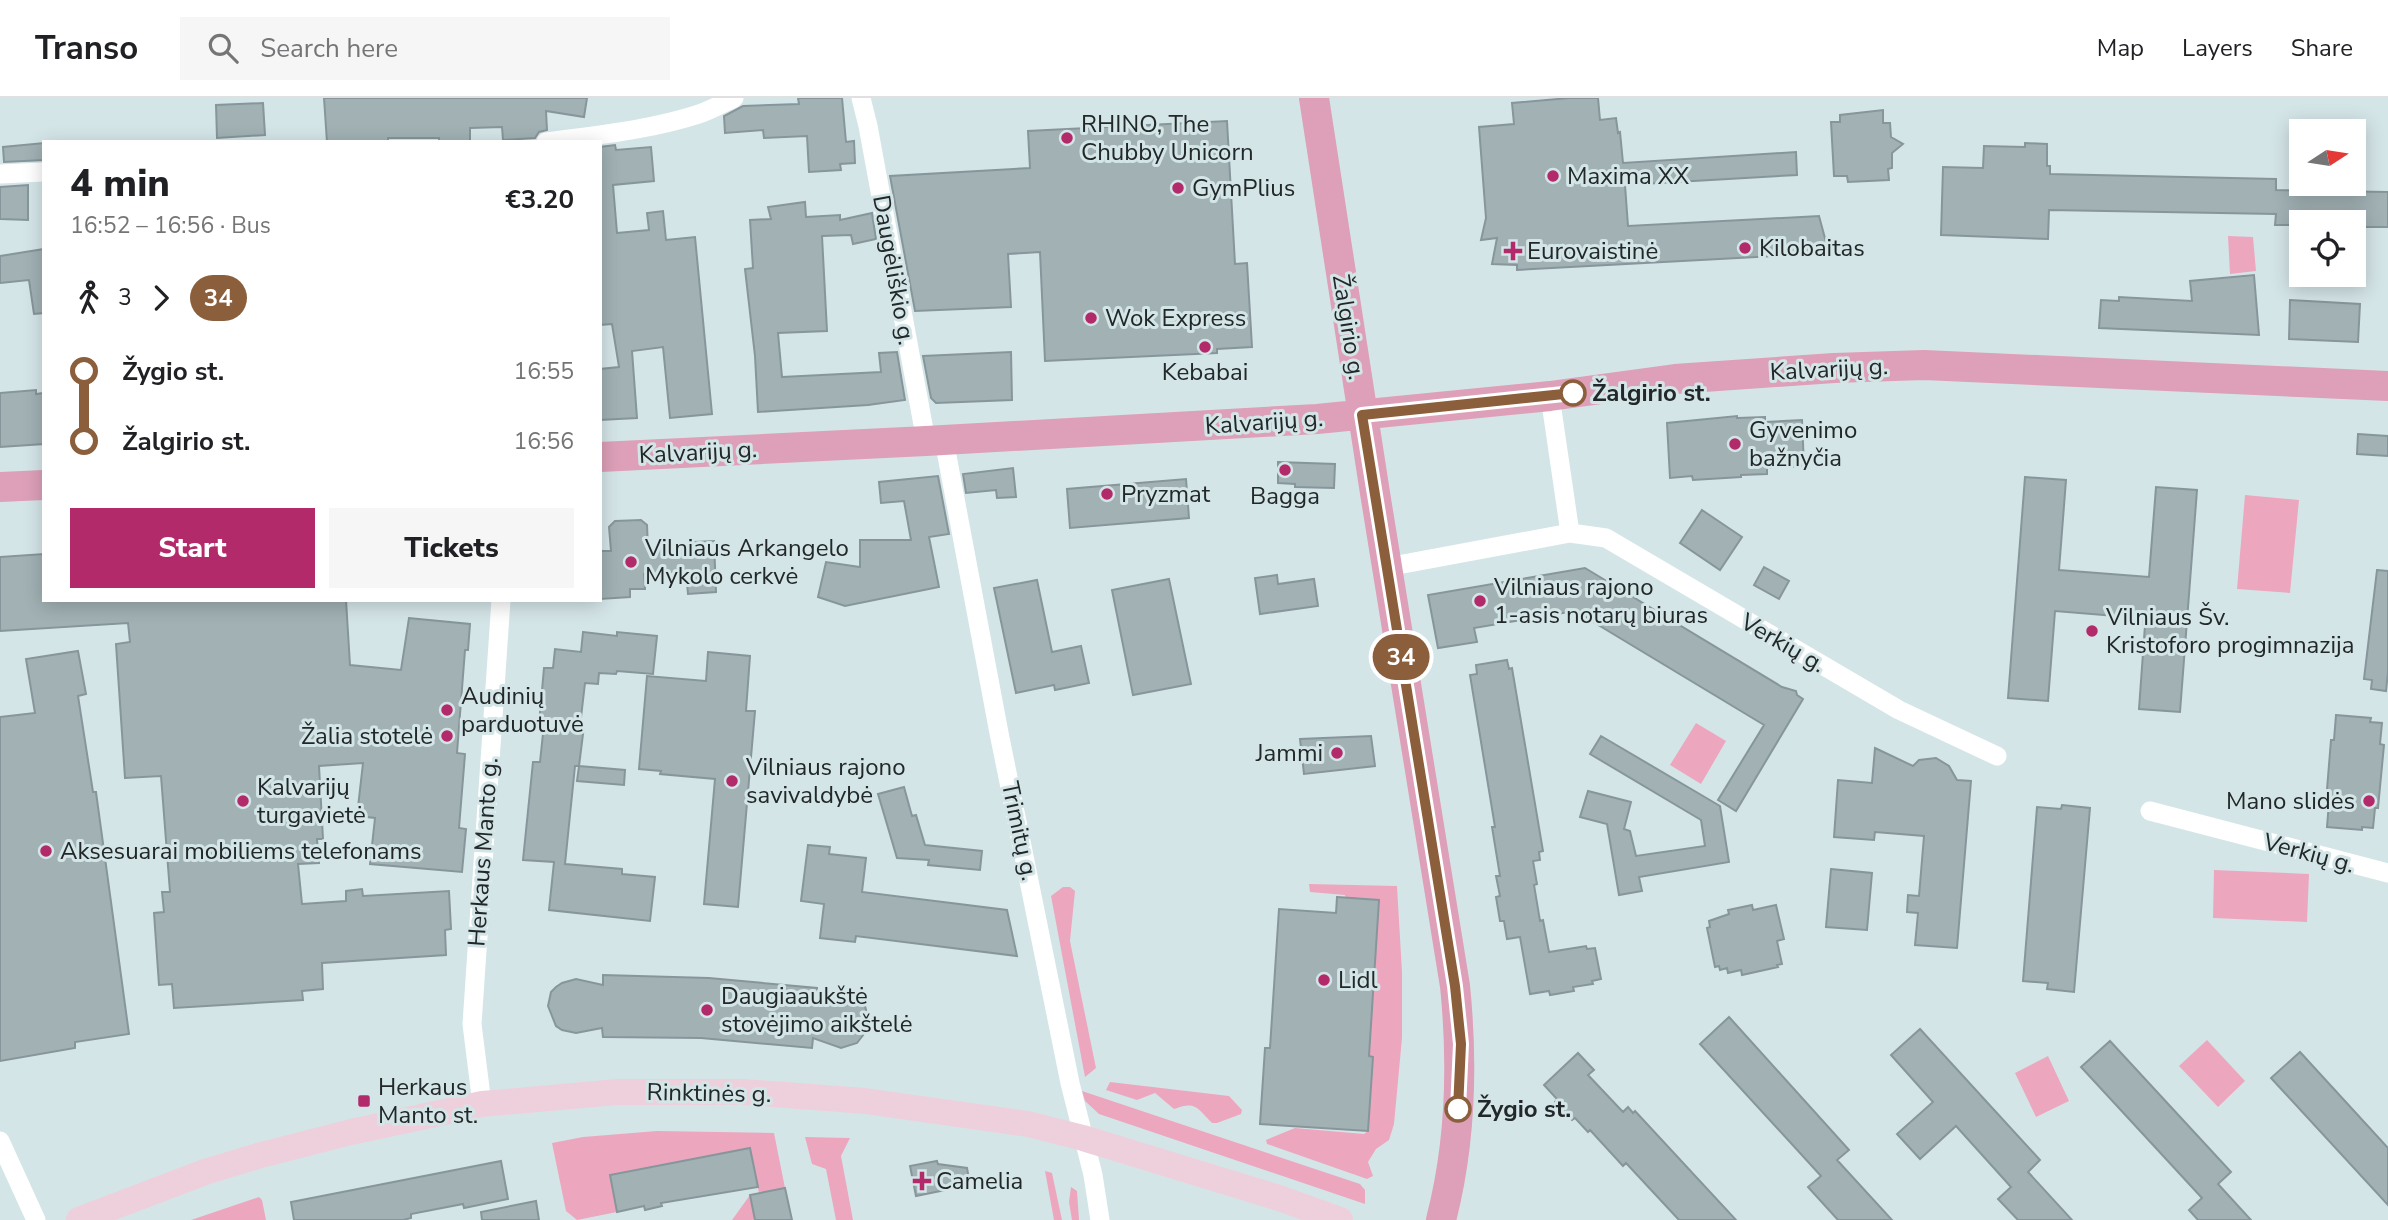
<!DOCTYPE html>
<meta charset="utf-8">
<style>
:root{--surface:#fff;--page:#f6f6f6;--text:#202124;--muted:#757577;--line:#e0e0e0;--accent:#b22a6a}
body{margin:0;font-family:"Nunito Sans",sans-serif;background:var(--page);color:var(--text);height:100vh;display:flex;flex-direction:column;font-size:26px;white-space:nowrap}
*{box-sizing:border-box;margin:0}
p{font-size:23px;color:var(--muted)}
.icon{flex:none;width:38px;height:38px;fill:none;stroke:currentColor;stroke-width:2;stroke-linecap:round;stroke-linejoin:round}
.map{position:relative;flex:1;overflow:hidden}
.panel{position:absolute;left:42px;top:42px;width:560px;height:462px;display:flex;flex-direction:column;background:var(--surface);border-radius:0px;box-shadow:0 4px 18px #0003}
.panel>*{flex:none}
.badge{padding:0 14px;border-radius:23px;font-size:24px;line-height:46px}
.needle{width:46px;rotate:78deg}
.buttons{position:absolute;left:2289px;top:21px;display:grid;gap:14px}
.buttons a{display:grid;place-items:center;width:77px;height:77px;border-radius:0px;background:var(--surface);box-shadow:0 4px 18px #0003;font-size:35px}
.map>.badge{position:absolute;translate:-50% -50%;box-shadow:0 0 0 4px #fff}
.legs{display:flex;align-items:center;gap:10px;height:77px;padding:0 28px;font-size:23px}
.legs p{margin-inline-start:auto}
.head{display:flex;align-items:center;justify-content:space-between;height:119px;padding:0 28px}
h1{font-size:38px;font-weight:800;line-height:52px}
.primary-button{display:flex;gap:14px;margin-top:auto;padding:14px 28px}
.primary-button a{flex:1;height:80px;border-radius:0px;background:var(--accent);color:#fff;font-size:28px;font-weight:800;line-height:80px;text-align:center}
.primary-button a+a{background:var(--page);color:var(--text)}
ul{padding:0 28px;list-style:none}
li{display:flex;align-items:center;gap:24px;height:70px;font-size:26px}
li i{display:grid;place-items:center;width:10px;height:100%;margin:0 9px;background:currentColor}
li i::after{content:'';width:18px;height:18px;margin:-9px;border:5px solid;border-radius:50%;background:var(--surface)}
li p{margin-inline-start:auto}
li:first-child i{background:linear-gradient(#0000 50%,currentColor 0)}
li:last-child i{background:linear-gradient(currentColor 50%,#0000 0)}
header{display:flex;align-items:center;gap:42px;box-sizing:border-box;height:98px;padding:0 35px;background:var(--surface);border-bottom:2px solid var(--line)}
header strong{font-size:33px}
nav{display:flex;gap:38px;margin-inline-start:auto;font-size:24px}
.search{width:490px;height:63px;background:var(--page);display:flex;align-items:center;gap:18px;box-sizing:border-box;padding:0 24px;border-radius:0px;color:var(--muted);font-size:26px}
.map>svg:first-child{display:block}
</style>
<header>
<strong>Transo</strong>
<div class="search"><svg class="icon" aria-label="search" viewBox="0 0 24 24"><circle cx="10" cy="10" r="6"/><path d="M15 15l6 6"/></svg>Search here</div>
<nav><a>Map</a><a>Layers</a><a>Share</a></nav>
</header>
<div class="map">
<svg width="2388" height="1122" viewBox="0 0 2388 1122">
<rect width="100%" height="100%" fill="#d4e5e8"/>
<path fill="#eca7bf" d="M2228 138 2253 139 2256 173 2230 176Z
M2245 397 2299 402 2290 495 2237 491Z
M1696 625 1726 643 1701 686 1670 667Z
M2214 772 2309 776 2307 824 2213 820Z
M1309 786 1397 788 1402 874V940L1394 1026 1389 1042 1376 1051 1368 1064 1373 1078 1367 1081 1267 1046 1266 1042 1295 1030 1364 1036 1368 1033 1373 959 1369 958 1345 797 1310 794Z
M1063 789H1070L1075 793 1070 843 1096 970 1085 979 1051 798Z
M2207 942 2245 983 2218 1009 2179 968Z
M2048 958 2069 1003 2036 1019 2015 975Z
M1110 984 1229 998 1242 1012 1241 1016 1217 1025H1212C1196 1009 1196 1003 1174 1011L1155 995 1137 1002 1106 992Z
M1082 993 1360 1086 1365 1092V1106L1099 1016 1085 1003Z
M657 1033 774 1035 785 1090 759 1095 749 1050 610 1077 617 1114 577 1122 566 1113 552 1045 583 1039Z
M805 1039 850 1040 841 1058 853 1122H836L826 1071 812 1066Z
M1045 1073 1052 1075 1062 1122H1054Z
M1071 1089 1077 1093 1079 1122H1072L1069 1104Z
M750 1097 755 1122H732Z
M259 1099 262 1102 266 1122H191Z"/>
<path fill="#a1b1b4" stroke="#87969a" stroke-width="2" d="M324 0H587L584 19 546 13 547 32 539 34 535 40 503 42 502 29 470 30V43L441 44H439V40H388V44H327Z
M798 0H842L846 44 854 43 855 65 840 66 841 72 809 74 807 38 764 40 763 32 725 35 724 18 743 8 799 6Z
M1569 0H1598L1600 22 1616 20 1618 35 1620 34 1623 65 1796 54 1797 77 1625 87 1628 128 1819 118 1829 155 1517 172V167L1492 166 1497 140 1481 142 1486 120 1479 29 1514 26 1512 5Z
M263 5 265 37 217 40 216 7Z
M1883 12V25H1890L1891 39 1903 46 1892 55V70L1888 71 1889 82 1848 84 1847 78H1834L1831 24H1840V17Z
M1227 23 1235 166 1247 165 1252 249 1217 251V255L1045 263 1040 154 1008 156 1011 209 915 213 890 78 1030 70 1028 33Z
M44 45V62L4 64 3 49Z
M2025 45 2047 46V68H2050V76L2276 81V92L2388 94V129H2354V124H2301V127H2275L2276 116 2049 112 2048 141 1941 137 1943 69 1983 70 1984 48 2025 49Z
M615 47 616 52 651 49 654 83 613 87 617 135 649 132 647 115 663 113 666 142 695 139 712 316 670 320 663 249 632 253 637 320 600 322V271L619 269 612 226 600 227V49Z
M28 87V122L0 121V89Z
M805 104 806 119 840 117V122L872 115 876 141 853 146 851 137 822 138 827 233 778 235 782 279 881 274 879 255 897 254 905 302 868 307 758 314 755 258 745 171 753 170 750 122 771 121 768 109Z
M44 151V215L34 216 29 182 0 185V158Z
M2254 177 2259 237 2099 230 2101 202 2119 203V199L2192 203 2190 183Z
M2290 202 2360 206 2358 244 2289 241Z
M1011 254 1012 302 936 305 931 300 923 258Z
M36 292V296L44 295V346L0 349V295Z
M1737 318V320L1765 319V324L1802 322 1804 368 1767 370V376L1741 377V379L1693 382 1692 378 1670 380 1667 325Z
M2358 336 2388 338V358L2357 356Z
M1278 364 1335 366 1334 390 1295 389V386L1278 385Z
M1013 370 1016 399 997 400 996 392 966 395 963 376Z
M938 378 949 436 929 439 939 489 845 508 818 499 826 464 860 469V442H911L904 403 881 405 879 384Z
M2025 379 2066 382 2059 472 2149 479 2156 389 2197 392 2180 614 2139 611 2145 527 2127 525 2128 519 2055 513 2048 603 2008 600Z
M1186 381 1189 420 1070 430 1067 391Z
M1702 412 1742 439 1720 472 1680 445Z
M641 422 647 427 648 451 695 449V444L714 443 716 494 688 496 686 474 644 476 645 491H630V499L600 501V453H611L609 429 615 423Z
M44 456V502H346L350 567 401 572 409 520 470 526 468 552H465L457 655 465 656 459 730 466 731 462 774 370 766 375 720 357 718 363 665 319 668 323 741H317L319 765 298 766 302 806 346 803V793L362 791 363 798 449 793 451 831 445 832 446 857 322 865 323 891 302 893 303 902 174 910 172 886 159 887 154 815 164 814 162 794H170L161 678 125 680 116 546 130 544 128 525 0 533V459Z
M1764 469 1789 483 1779 501 1754 487Z
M1585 470 1782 589 1796 593 1797 597 1803 601 1736 713 1718 702 1764 627 1575 513 1474 530 1477 544 1438 550 1428 497Z
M2377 472 2388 473V574L2386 593 2371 591 2372 582 2364 581Z
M1277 477 1278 486 1314 481 1318 508 1260 516 1255 480Z
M1169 481 1191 586 1133 597 1112 492Z
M1037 482 1052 554 1081 548 1089 585 1055 592 1054 587 1016 595 994 490Z
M583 534 617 538V534L657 538 653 576 617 573 616 576 599 575 598 586 585 585 580 628H584L579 668H575L565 766 622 771V776L655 779 650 823 549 812 554 764 523 762 533 664H540L544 626H539L544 570H553L555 551 581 554Z
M78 553 86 596 78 598 93 694H96L129 936 75 944V950L0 963V619L35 615 26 561Z
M708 554 750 558 746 613H755L738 809 704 806 715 681 660 676 661 673 639 671 647 578 706 583Z
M1507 562 1509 571 1512 570 1543 753 1539 754 1540 762 1533 763 1537 786 1534 787 1540 823 1543 822 1549 854 1586 848 1587 851 1595 850 1601 881 1592 883 1593 886 1573 889 1574 893 1550 897 1549 893 1530 896 1520 839 1507 841 1504 823H1500L1496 799 1500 798 1496 778H1500L1492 729H1495L1470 577 1477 576 1476 567Z
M2336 617 2371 620 2370 624 2382 625 2380 646 2384 647 2378 710H2375L2373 730 2362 729V732L2327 729 2329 704H2326L2331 642H2334Z
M1371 638 1375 668 1304 676 1300 641Z
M1601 638 1720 708 1729 764 1639 779 1642 793 1619 797 1607 726 1580 719 1588 693 1631 704 1624 731 1630 733 1636 758 1705 748 1701 722 1590 656Z
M1875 650 1913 668 1919 662 1936 660 1949 668 1957 682 1971 683 1957 850 1915 847 1918 815 1907 814 1908 797 1919 798 1924 738 1875 734 1874 742 1834 739 1838 682 1872 685Z
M579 668 625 672 624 687 577 683Z
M904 689 912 718 916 717 925 747 982 753 980 772 928 767 929 762 897 760 878 696Z
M2062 707 2090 710 2074 894 2047 891 2048 885 2023 883 2037 709 2061 711Z
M808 747 830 749 829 756 866 760 862 794 1007 812 1017 858 856 838 855 844 820 840 824 806 801 803Z
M1831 771 1872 775 1867 832 1826 829Z
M1337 799 1379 802 1369 958 1373 959 1368 1033 1260 1026 1265 950H1270L1279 811 1336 815Z
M1752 807 1753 812 1776 807 1784 841 1777 843 1782 866 1777 867 1778 869 1742 877 1741 872 1728 875 1727 870 1720 872 1719 868 1715 869 1707 830 1710 829 1709 823 1729 816 1728 812Z
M603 877 709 880 817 890 816 901 837 894H845L860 901 865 908 869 924 867 932 857 945 841 950 813 940 812 950 701 940 603 939 602 930 576 935 562 932 556 928 548 908 551 894 556 889 562 885 576 881 603 887Z
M1729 919 1849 1052 1837 1062 1892 1122H1838L1808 1089 1821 1078 1700 946Z
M1920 931 2040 1062 2028 1074 2072 1122H2018L1998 1101 2011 1089 1956 1028 1920 1061 1897 1036 1933 1004 1891 957Z
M2110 943 2231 1074 2218 1086 2251 1122H2198L2189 1112 2202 1100 2081 969Z
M2300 954 2388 1050V1107L2271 980Z
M1578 955 1594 972 1588 977 1623 1014 1628 1009 1633 1015 1635 1013 1736 1122H1679L1626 1065 1623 1068 1590 1032 1588 1034 1575 1020 1572 1022 1555 1004 1557 1001 1544 987Z
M750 1050 758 1089 661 1105 662 1108 645 1112 644 1108 617 1114 610 1077Z
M501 1063 508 1101 464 1110 463 1106 411 1116V1120L403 1122H294L291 1104Z
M937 1063 938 1066 967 1070 970 1087 916 1098 910 1068Z
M785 1090 792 1122H755L750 1097Z
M536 1103 539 1122H482L481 1114Z"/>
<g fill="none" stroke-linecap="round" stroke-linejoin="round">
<path stroke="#fff" stroke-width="19" d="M861 0 868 28 926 343
M546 44C597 37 650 32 699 16 711 12 723 5 734 0
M0 76 44 74
M1550 298 1570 435
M944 342 999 635 1070 985 1093 1077 1100 1122
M1387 469 1570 435 1606 440 1899 612 1997 658
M2150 713 2388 775
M482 1006 472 926 501 502
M0 1043 36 1122"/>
<path stroke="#eed0dc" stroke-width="26" d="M79 1122 205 1074 261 1057 351 1034 482 1006 617 994H744L865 1003 1028 1026 1083 1040 1279 1100 1340 1122"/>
<path stroke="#dda0b8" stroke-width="30" d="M1314 0 1375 395 1455 888C1463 967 1461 1045 1441 1122
M600 359 926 343 1317 321 1550 298 1675 281 1834 270 1924 267 2388 288
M0 389 44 387"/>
</g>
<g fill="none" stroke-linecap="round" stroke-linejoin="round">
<g stroke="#fff" stroke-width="16">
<path id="line-1" d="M1458 1011 1461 946 1455 888 1362 317 1573 295"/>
</g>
<use href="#line-1" stroke="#8b5e3c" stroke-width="10"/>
</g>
<g fill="#b22a6a" stroke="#d4e5e8" stroke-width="2.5">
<circle cx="1067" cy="40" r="7"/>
<circle cx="1553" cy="78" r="7"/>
<circle cx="1178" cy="90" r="7"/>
<circle cx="1745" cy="150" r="7"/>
<path d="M1509.5 142.5h7v7h7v7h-7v7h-7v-7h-7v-7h7z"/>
<circle cx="1091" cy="220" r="7"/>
<circle cx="1205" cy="249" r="7"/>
<circle cx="1735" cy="346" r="7"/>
<circle cx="1285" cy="372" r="7"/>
<circle cx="1107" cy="396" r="7"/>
<circle cx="631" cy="464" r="7"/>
<circle cx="1480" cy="503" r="7"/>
<circle cx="2092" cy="533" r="7"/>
<circle cx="447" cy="612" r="7"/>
<circle cx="447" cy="638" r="7"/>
<circle cx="1337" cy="655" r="7"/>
<circle cx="732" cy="683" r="7"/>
<circle cx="243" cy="703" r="7"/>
<circle cx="2369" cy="703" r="7"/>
<circle cx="46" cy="753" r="7"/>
<circle cx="1324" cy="882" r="7"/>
<circle cx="707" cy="912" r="7"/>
<rect x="357" y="996" width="14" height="14" rx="3.5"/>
<path d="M918.5 1072.5h7v7h7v7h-7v7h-7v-7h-7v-7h7z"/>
</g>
<g fill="#fff" stroke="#8b5e3c" stroke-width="3.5">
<circle cx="1573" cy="295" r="12"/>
<circle cx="1458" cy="1011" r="12"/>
</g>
<g text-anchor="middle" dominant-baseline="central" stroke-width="6" stroke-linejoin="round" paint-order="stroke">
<g font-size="24" fill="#222829" stroke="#d4e5e8" text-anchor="start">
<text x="1081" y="26">RHINO, The<tspan x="1081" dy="28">Chubby Unicorn</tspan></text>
<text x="1567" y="78">Maxima XX</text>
<text x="1192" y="90">GymPlius</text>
<text x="1759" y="150">Kilobaitas</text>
<text x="1527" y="153">Eurovaistinė</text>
<text x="1105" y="220">Wok Express</text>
<text x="1205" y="274" text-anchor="middle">Kebabai</text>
<text x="1749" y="332">Gyvenimo<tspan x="1749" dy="28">bažnyčia</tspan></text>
<text x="1121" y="396">Pryzmat</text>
<text x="1285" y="398" text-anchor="middle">Bagga</text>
<text x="645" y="450">Vilniaus Arkangelo<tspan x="645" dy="28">Mykolo cerkvė</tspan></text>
<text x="1494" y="489">Vilniaus rajono<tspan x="1494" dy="28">1-asis notarų biuras</tspan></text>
<text x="2106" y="519">Vilniaus Šv.<tspan x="2106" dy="28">Kristoforo progimnazija</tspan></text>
<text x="461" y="598">Audinių<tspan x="461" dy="28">parduotuvė</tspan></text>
<text x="433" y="638" text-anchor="end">Žalia stotelė</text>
<text x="1323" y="655" text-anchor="end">Jammi</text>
<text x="746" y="669">Vilniaus rajono<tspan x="746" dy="28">savivaldybė</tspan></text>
<text x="257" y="689">Kalvarijų<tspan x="257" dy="28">turgavietė</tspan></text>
<text x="2355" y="703" text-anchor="end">Mano slidės</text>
<text x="60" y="753">Aksesuarai mobiliems telefonams</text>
<text x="1338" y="882">Lidl</text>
<text x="721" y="898">Daugiaaukštė<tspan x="721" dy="28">stovėjimo aikštelė</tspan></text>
<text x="378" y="989">Herkaus<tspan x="378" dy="28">Manto st.</tspan></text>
<text x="936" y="1083">Camelia</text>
</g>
<g font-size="24" fill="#222829" stroke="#d4e5e8">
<text transform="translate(894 172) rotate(80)">Daugėliškio g.</text>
<text transform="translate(1349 229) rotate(81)">Žalgirio g.</text>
<text transform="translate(1829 271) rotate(-3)">Kalvarijų g.</text>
<text transform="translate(1264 324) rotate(-4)">Kalvarijų g.</text>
<text transform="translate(698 354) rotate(-3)">Kalvarijų g.</text>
<text transform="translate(1783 545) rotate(30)">Verkių g.</text>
<text transform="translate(1020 733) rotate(78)">Trimitų g.</text>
<text transform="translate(483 754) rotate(-86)">Herkaus Manto g.</text>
<text transform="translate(2309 755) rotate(15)">Verkių g.</text>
<text transform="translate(709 995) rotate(1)">Rinktinės g.</text>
</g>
<g font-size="24" font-weight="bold" fill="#222829" stroke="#d4e5e8" text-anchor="start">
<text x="1592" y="295">Žalgirio st.</text>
<text x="1477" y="1011">Žygio st.</text>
</g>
</g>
</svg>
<div class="buttons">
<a><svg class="needle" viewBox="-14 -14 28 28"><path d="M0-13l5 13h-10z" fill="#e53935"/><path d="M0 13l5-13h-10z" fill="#757577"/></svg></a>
<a><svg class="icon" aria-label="locate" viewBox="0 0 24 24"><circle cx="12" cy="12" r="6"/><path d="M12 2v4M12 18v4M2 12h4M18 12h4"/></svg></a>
</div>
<b class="badge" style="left:1401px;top:559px;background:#8b5e3c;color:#fff">34</b>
<section class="panel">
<div class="head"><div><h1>4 min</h1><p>16:52 – 16:56 · Bus</p></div><b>€3.20</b></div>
<div class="legs"><svg class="icon" aria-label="walk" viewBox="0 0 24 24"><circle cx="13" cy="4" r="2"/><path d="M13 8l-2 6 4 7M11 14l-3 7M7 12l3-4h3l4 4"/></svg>3<svg class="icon" aria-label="forward" viewBox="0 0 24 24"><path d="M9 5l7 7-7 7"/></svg><b class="badge" style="background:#8b5e3c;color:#fff">34</b></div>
<ul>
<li><i style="color:#8b5e3c"></i><b>Žygio st.</b><p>16:55</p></li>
<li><i style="color:#8b5e3c"></i><b>Žalgirio st.</b><p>16:56</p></li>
</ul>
<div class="primary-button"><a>Start</a><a>Tickets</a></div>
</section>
</div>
